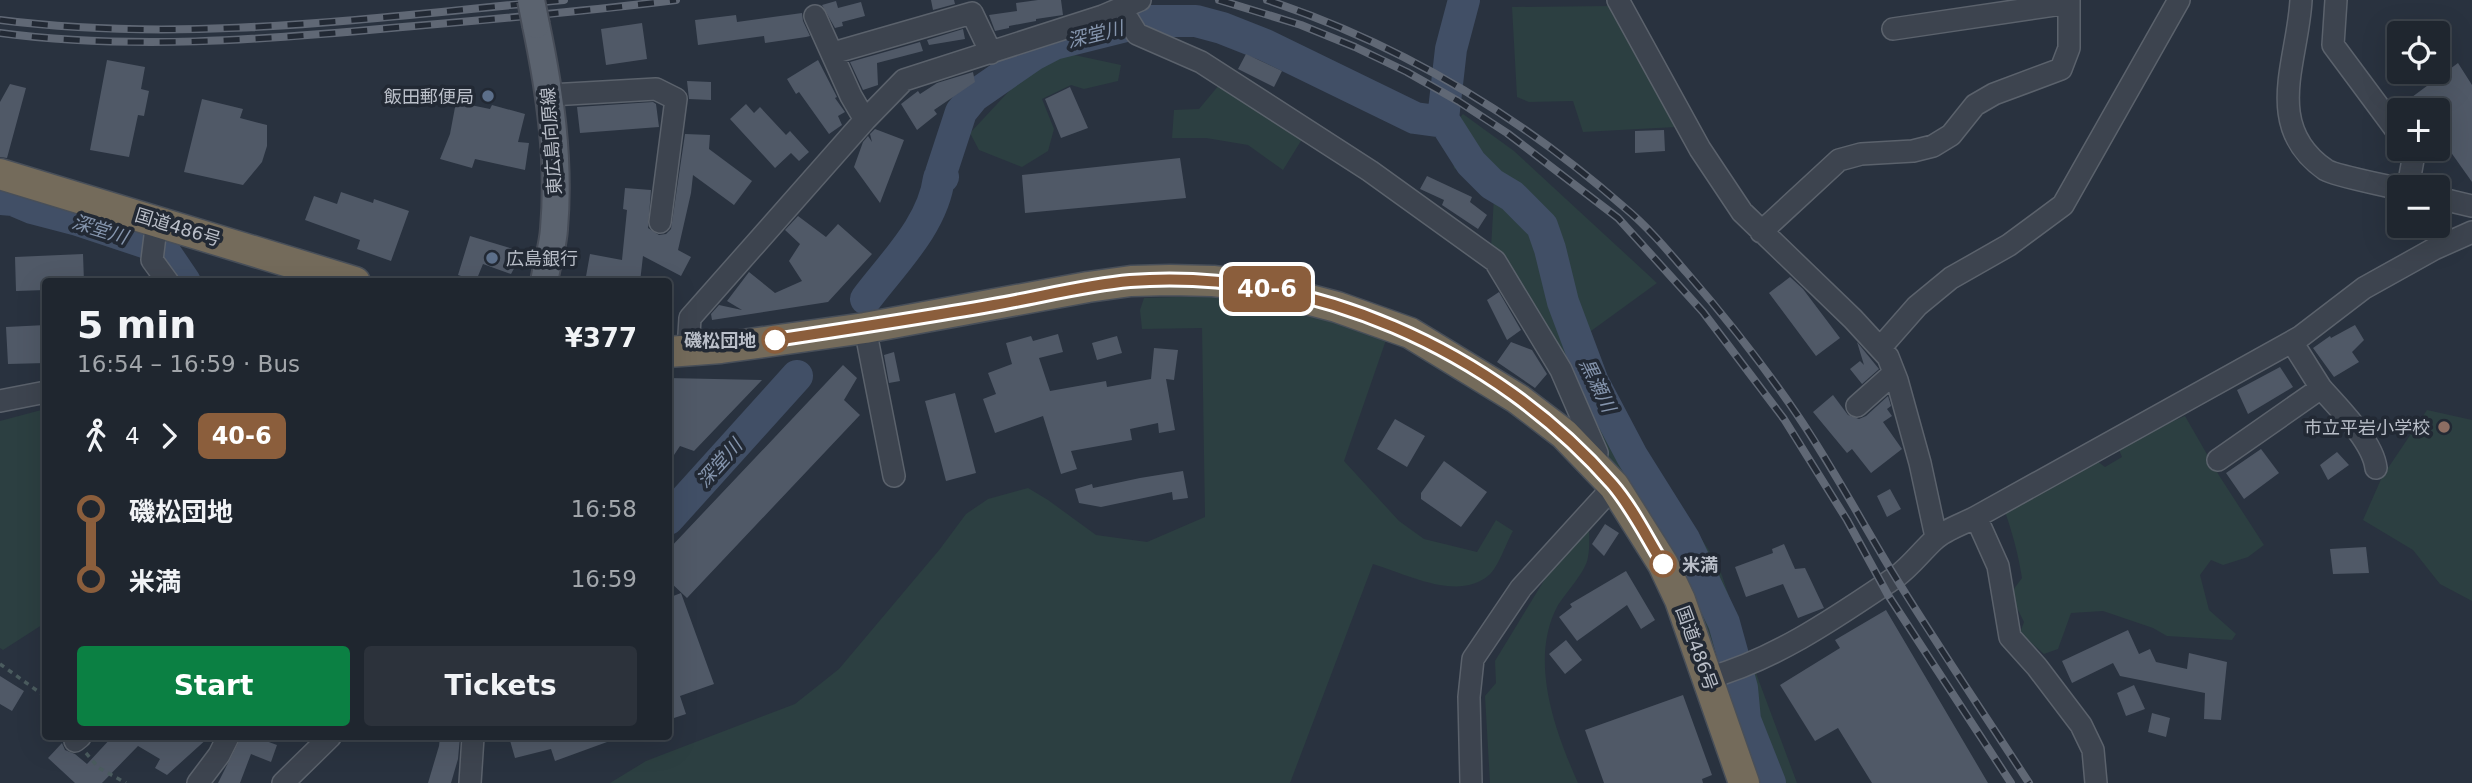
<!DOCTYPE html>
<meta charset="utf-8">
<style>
:root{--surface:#1f262f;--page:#2c323b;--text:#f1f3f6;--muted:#a1a5aa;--line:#3c434b;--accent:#0b8043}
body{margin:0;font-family:"DejaVu Sans","Noto Sans JP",sans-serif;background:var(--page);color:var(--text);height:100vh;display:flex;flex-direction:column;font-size:26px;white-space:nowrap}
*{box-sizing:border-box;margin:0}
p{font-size:23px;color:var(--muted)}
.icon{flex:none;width:38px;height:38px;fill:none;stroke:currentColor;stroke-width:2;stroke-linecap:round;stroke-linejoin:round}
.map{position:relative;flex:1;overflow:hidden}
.sheet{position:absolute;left:42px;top:278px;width:630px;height:462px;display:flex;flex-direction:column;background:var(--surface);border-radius:7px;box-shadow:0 7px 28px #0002,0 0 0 2px var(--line)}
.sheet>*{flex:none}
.badge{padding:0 14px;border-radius:10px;font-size:24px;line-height:46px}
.buttons{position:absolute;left:2387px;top:21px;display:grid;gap:14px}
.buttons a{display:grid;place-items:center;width:63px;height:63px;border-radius:7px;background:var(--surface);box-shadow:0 7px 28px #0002,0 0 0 2px var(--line);font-size:35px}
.map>.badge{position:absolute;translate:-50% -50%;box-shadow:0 0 0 4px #fff}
.legs{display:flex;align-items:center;gap:10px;height:77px;padding:0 35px;font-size:23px}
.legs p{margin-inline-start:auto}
.overview{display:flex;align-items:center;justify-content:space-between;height:119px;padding:0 35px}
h1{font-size:38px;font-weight:700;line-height:52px}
.action{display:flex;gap:14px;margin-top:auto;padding:14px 35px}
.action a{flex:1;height:80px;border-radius:7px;background:var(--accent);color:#fff;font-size:28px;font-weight:700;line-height:80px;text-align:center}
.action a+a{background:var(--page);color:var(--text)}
ul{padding:0 35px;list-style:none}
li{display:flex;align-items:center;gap:24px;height:70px;font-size:26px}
li i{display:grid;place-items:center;width:10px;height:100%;margin:0 9px;background:currentColor}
li i::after{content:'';width:18px;height:18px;margin:-9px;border:5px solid;border-radius:50%;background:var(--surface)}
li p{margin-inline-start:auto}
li:first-child i{background:linear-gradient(#0000 50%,currentColor 0)}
li:last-child i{background:linear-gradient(currentColor 50%,#0000 0)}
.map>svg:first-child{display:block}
</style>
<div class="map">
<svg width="2472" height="783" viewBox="0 0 2472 783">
<rect width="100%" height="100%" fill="#29323f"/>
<path fill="#2c3f41" d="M1610 6 1676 127 1583 132 1573 101 1529 102 1517 97 1512 7Z
M1065 53 1121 65 1118 81 1084 89 1071 85 1042 99 1054 129 1048 151 1022 167 979 150 970 133 1037 61Z
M1219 85 1304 136 1283 170 1248 145 1206 138H1172L1174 110 1199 109Z
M1463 114 1514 151 1657 283 1591 331 1608 390 1648 458 1718 564 1744 641 1797 783H1760L1731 687 1677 561 1599 448 1491 248 1494 197 1454 168 1448 131Z
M1206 296 1254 299 1309 313 1386 340 1344 461 1399 521 1424 539 1477 552 1496 520 1513 531C1507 541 1498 568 1489 575 1458 602 1407 574 1373 564L1290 783H610L646 761 795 704 839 669 940 549 966 514 988 499 1028 488 1048 500 1096 535 1147 542 1205 517 1202 328 1142 329 1140 310 1144 298Z
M45 409V623L3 650 0 648V421Z
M2427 410 2472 420V601L2440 584 2413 550 2363 520 2382 477Z
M2185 416 2220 477 2264 545 2248 557 2223 565 2211 560 2200 575 2209 610 2236 634 2232 640 2167 636 2153 628 2103 611 2071 613 2058 649 2044 654 2020 633 2024 622 2010 594 2022 578C2018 552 2011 528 2002 503L2089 455 2105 467 2122 457 2117 445Z
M1589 525C1589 535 1590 547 1588 557 1586 572 1565 593 1557 607 1529 661 1555 731 1578 783H1490L1485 696 1496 683 1495 661 1565 546Z"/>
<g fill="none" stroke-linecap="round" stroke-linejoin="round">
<path stroke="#414f66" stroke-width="32" d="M1464 0 1451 49 1443 119 1471 163 1492 184 1512 196 1542 226 1550 249 1563 302 1593 382 1632 456 1684 539 1724 623 1742 688 1745 720 1770 783
M0 199 13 200 32 208 78 220 162 248 185 282
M866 299C893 263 933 225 939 178L943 177 941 173 961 112 974 96 1033 55 1054 44 1146 21H1196L1222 28 1265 45 1415 118 1437 121 1443 119
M668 519 797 376"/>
</g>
<path fill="#505967" d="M931 0H954L955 4 933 10Z
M1038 0H1061L1063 15 1036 19V21L1009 26V28L995 31 989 15 1017 11 1016 3Z
M836 1 838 8 861 2 865 16 842 22 843 26 835 28 822 5Z
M802 13 803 21 810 36 806 37 765 43 764 36 698 45 695 20 736 15 737 22Z
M642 23 647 59 606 65 601 29Z
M963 29 965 39 929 45 927 40Z
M920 42 923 51 877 63 878 85 863 90 850 62Z
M1246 54 1282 71 1274 87 1238 69Z
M107 60 145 67 141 89 149 91 144 116 138 115 129 157 90 150Z
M818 60 837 97 835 98 845 112 838 116 842 125 829 134 799 92 796 94 787 79Z
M2458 63 2472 85V182L2438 134V110H2421L2412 97Z
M973 72 975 82 934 110 937 114 917 130 901 104 918 91 920 94 937 83Z
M687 81 711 82V100L689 99Z
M10 84 26 88 7 158 0 157V102Z
M1070 87 1088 128 1061 138 1045 99Z
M202 99 243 109 240 118 267 125V146L262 162 243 185 184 172Z
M456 102 490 109 492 105 525 114 518 142 529 143 525 170 475 159 472 168 440 159 450 134Z
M653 102 656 104 659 127 580 133 577 107Z
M746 104 754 113 760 107 786 135 790 131 809 152 799 161 791 153 775 168 730 119Z
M875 129 904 140 880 203 854 167 863 142 868 136 872 142 870 134Z
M1664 130 1665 151 1635 153V131Z
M685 134 710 135 709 149 752 181 734 205 693 175 691 193 678 250 691 257 681 276 643 256 640 282H585L590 254 622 260 627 210 623 209 625 188 651 190 648 228 659 235 666 234 671 229Z
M1180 158 1186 198 1025 213 1022 175Z
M1427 176 1472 197 1470 202 1487 215 1478 229 1442 205 1444 200 1420 189Z
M341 192 373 203 374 199 409 211 391 261 357 249 360 240 305 220 314 196 337 204Z
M798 216 826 237 838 224 872 254 828 302 712 320 711 314 719 305 742 310 727 301 749 272 775 293 802 281 789 261 800 244 785 230Z
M470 236 523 252 511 274 483 264 476 281 458 275Z
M83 254 84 282H46V290L16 291 15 257Z
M1790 277 1803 289 1840 338 1816 356 1769 293Z
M1499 292 1521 330 1507 340 1487 300Z
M46 325V363L8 364 6 327Z
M2355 325 2364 340 2352 352 2359 362 2334 377 2313 348 2330 336 2331 338Z
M1058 334 1063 352 1039 358 1050 391 1106 381 1107 387 1151 379 1154 348 1178 350 1174 380 1166 379 1175 430 1159 433 1158 423 1130 429 1132 440 1071 451 1077 469 1061 474 1043 416 995 433 983 399 996 394 988 373 1012 364 1006 343 1031 336 1033 341Z
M1117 336 1122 353 1097 360 1092 343Z
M1511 342 1532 350 1547 374 1535 388 1497 362Z
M1857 342 1879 369 1862 384 1850 369 1860 361 1864 365Z
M894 352 900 381 889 383 884 355Z
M843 365 857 378 844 400 860 415 687 598 668 580V550Z
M2280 367 2293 387 2248 414 2237 390Z
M668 378 762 380 694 451 680 446 668 464Z
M955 393 976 473 946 481 925 401Z
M1833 395 1848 415 1859 419 1866 416 1888 396 1891 406 1887 409 1892 416 1883 422 1902 449 1871 473 1852 449 1847 453 1813 412Z
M1395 419 1425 436 1407 467 1377 449Z
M2261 449 2279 473 2244 499 2226 473Z
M2337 452 2349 465 2328 480 2320 465Z
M1444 461 1487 492 1461 527 1421 499V493Z
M1183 471 1188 498 1173 500 1172 492 1101 507 1079 503 1075 489 1092 484 1093 488 1140 478Z
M1890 489 1901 509 1887 517 1877 496Z
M1605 524 1619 533 1604 556 1592 544Z
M1784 544 1795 569 1805 568 1824 608 1798 618 1783 584 1746 597 1735 567 1773 553 1772 549Z
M2366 547 2369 573 2333 574 2330 549Z
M1626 571 1655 620 1641 629 1627 605 1577 641 1559 617 1572 607 1570 604Z
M681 593 714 684 680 696 686 714 668 720V598Z
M1886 610 1988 783H1872L1838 728 1815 741 1780 685 1840 648 1835 640Z
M2128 630 2139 654 2150 649 2156 662 2187 669 2189 653 2227 662 2221 720 2204 719 2205 693 2120 676 2113 663 2072 683 2062 661Z
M1566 640 1582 660 1565 674 1549 654Z
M0 676 24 691 12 711 0 704Z
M2134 685 2145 709 2126 716 2117 693Z
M1683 695 1712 775 1702 779 1703 783H1604L1585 730Z
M2152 713 2170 718 2166 737 2148 732Z
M112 737H209L167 775 155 768 160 759 138 746 102 783H75L48 758 62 743 65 750 75 754 87 764Z
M241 737H255L277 745 271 762 251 754 240 783H218Z
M440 737H460L458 759 451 783H428L439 746Z
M509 737H618V738L555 761 551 749 515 758Z"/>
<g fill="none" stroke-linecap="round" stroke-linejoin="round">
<g stroke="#5b626c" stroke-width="24">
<path id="minor" d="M1618 0 1700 149 1742 212 1853 319 1888 357 1897 380 1920 463 1936 537
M2301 0C2298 61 2262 126 2326 170 2336 176 2385 185 2399 189
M2336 0 2333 45 2399 134
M1121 8 1137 34 1201 62 1370 171 1495 261 1561 370 1597 453 1592 462
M815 16 851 96 865 120
M1893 29 2069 3
M833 53 972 13 991 53
M550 95 656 89 676 99 660 222
M2408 187 2414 154 2410 149
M2438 198 2472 206
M157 220 152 260 168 282
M1761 232 1839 160 1861 154 1913 151 1933 146 1951 135 1975 105 1994 94 2061 69 2069 48V0
M865 328 894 476
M1881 347 1917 306 1951 278 2009 245 2063 205 2179 0
M688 351 690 318 865 120 904 80 1103 16 1140 0
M2321 388C2339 408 2373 442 2376 468
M0 401 46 392
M1857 406 1894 373
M2218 460 2321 388 2292 342
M1976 517 1998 566 2010 637 2037 667 2081 725 2093 750 2096 783
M1708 678C1777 659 1838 616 1896 577 1911 566 1921 552 1934 540 1944 530 1963 524 1976 517L2300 337 2364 288 2434 249 2472 232
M75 741 80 737
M198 783 219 755 228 737
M283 783 330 737
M470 783 473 737
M1471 783 1469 697 1473 659 1521 588 1614 486"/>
</g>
<g stroke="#474d58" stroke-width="30">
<path id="major" d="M536 25C550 92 560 160 554 229 553 246 547 264 544 282"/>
</g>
<g stroke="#484f59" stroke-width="33">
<path id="highway" d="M0 174 355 282
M668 352 721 348 865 328 1088 287 1131 281 1170 280 1213 281 1257 286 1337 307 1410 333 1518 399 1564 434 1614 486 1663 564 1680 600 1744 783"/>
</g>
<path stroke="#4b5c5f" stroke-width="3.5" stroke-dasharray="5 5" stroke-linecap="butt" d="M0 664 46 697
M86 753 99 768 126 783"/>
<use href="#minor" stroke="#3d444f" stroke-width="21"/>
<use href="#major" stroke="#5b636f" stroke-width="26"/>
<use href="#highway" stroke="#746b5b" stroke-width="30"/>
<g stroke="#606875" stroke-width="8">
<path id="rail" d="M1219 0 1301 25 1355 47 1407 72 1458 101 1507 133 1618 218 1703 312 1784 419 1847 520 1888 595 2011 783
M1267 0C1400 44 1520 116 1625 208 1648 227 1668 251 1687 273 1727 319 1764 366 1798 416 1832 466 1860 519 1891 570 1935 642 1983 712 2029 783
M0 20C188 44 377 17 564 0
M0 33C130 50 261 40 391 28 486 20 581 12 676 0"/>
</g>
<use href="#rail" stroke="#222934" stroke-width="5" stroke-dasharray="16" stroke-linecap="butt"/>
<g stroke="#474d58" stroke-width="30" stroke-linecap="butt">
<path id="major-bridge" d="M531 0 536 25"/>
</g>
<use href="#major-bridge" stroke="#5b636f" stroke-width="26"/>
</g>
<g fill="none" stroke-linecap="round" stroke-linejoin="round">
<g stroke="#fff" stroke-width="16">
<path id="line-1" d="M775 340C848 329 921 318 994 305 1040 297 1085 285 1130 281 1308 267 1495 350 1612 484 1632 507 1647 538 1663 564"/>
</g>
<use href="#line-1" stroke="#8b5e3c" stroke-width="10"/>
</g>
<g fill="#5c6f8a" stroke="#222934" stroke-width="2.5">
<circle cx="488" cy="96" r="7"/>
<circle cx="492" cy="258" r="7"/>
</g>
<g fill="#fff" stroke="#8b5e3c" stroke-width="3.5">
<circle cx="775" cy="340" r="12"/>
<circle cx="1663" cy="564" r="12"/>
</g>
<circle fill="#8d6e63" stroke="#222934" stroke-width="2.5" cx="2444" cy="427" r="7"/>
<g text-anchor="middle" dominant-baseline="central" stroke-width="7" stroke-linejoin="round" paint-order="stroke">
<g font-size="18" fill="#babfc9" stroke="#222934" text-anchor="end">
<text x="474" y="96">飯田郵便局</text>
<text x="506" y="258" text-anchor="start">広島銀行</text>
<text x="2430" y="427">市立平岩小学校</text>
</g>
<g font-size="18" fill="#babfc9" stroke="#222934">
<text transform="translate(551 141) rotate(-94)">東広島向原線</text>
<text transform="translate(178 227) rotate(17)">国道486号</text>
<text transform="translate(1697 648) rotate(70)">国道486号</text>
</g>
<g font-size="18" font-weight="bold" fill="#babfc9" stroke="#222934" text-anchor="end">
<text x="756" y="340">磯松団地</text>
<text x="1682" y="564" text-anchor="start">米満</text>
</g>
<g font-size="19" font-style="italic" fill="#8595ad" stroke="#222934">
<text transform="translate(1095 34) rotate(-14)">深堂川</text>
<text transform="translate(100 229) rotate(17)">深堂川</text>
<text transform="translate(1598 385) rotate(64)">黒瀬川</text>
<text transform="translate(719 463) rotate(-48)">深堂川</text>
</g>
</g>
</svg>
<div class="buttons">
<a><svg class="icon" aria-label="locate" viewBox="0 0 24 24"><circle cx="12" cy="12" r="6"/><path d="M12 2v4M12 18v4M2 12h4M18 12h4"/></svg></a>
<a>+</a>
<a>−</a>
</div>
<b class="badge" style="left:1267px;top:289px;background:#8b5e3c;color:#fff">40-6</b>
<section class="sheet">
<div class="overview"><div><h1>5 min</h1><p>16:54 – 16:59 · Bus</p></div><b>¥377</b></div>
<div class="legs"><svg class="icon" aria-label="walk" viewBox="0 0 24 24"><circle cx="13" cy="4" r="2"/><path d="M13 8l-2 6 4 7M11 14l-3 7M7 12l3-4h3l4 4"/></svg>4<svg class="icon" aria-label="forward" viewBox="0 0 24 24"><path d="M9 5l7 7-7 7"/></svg><b class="badge" style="background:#8b5e3c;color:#fff">40-6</b></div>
<ul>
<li><i style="color:#8b5e3c"></i><b>磯松団地</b><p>16:58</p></li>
<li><i style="color:#8b5e3c"></i><b>米満</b><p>16:59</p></li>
</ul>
<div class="action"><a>Start</a><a>Tickets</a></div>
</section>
</div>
